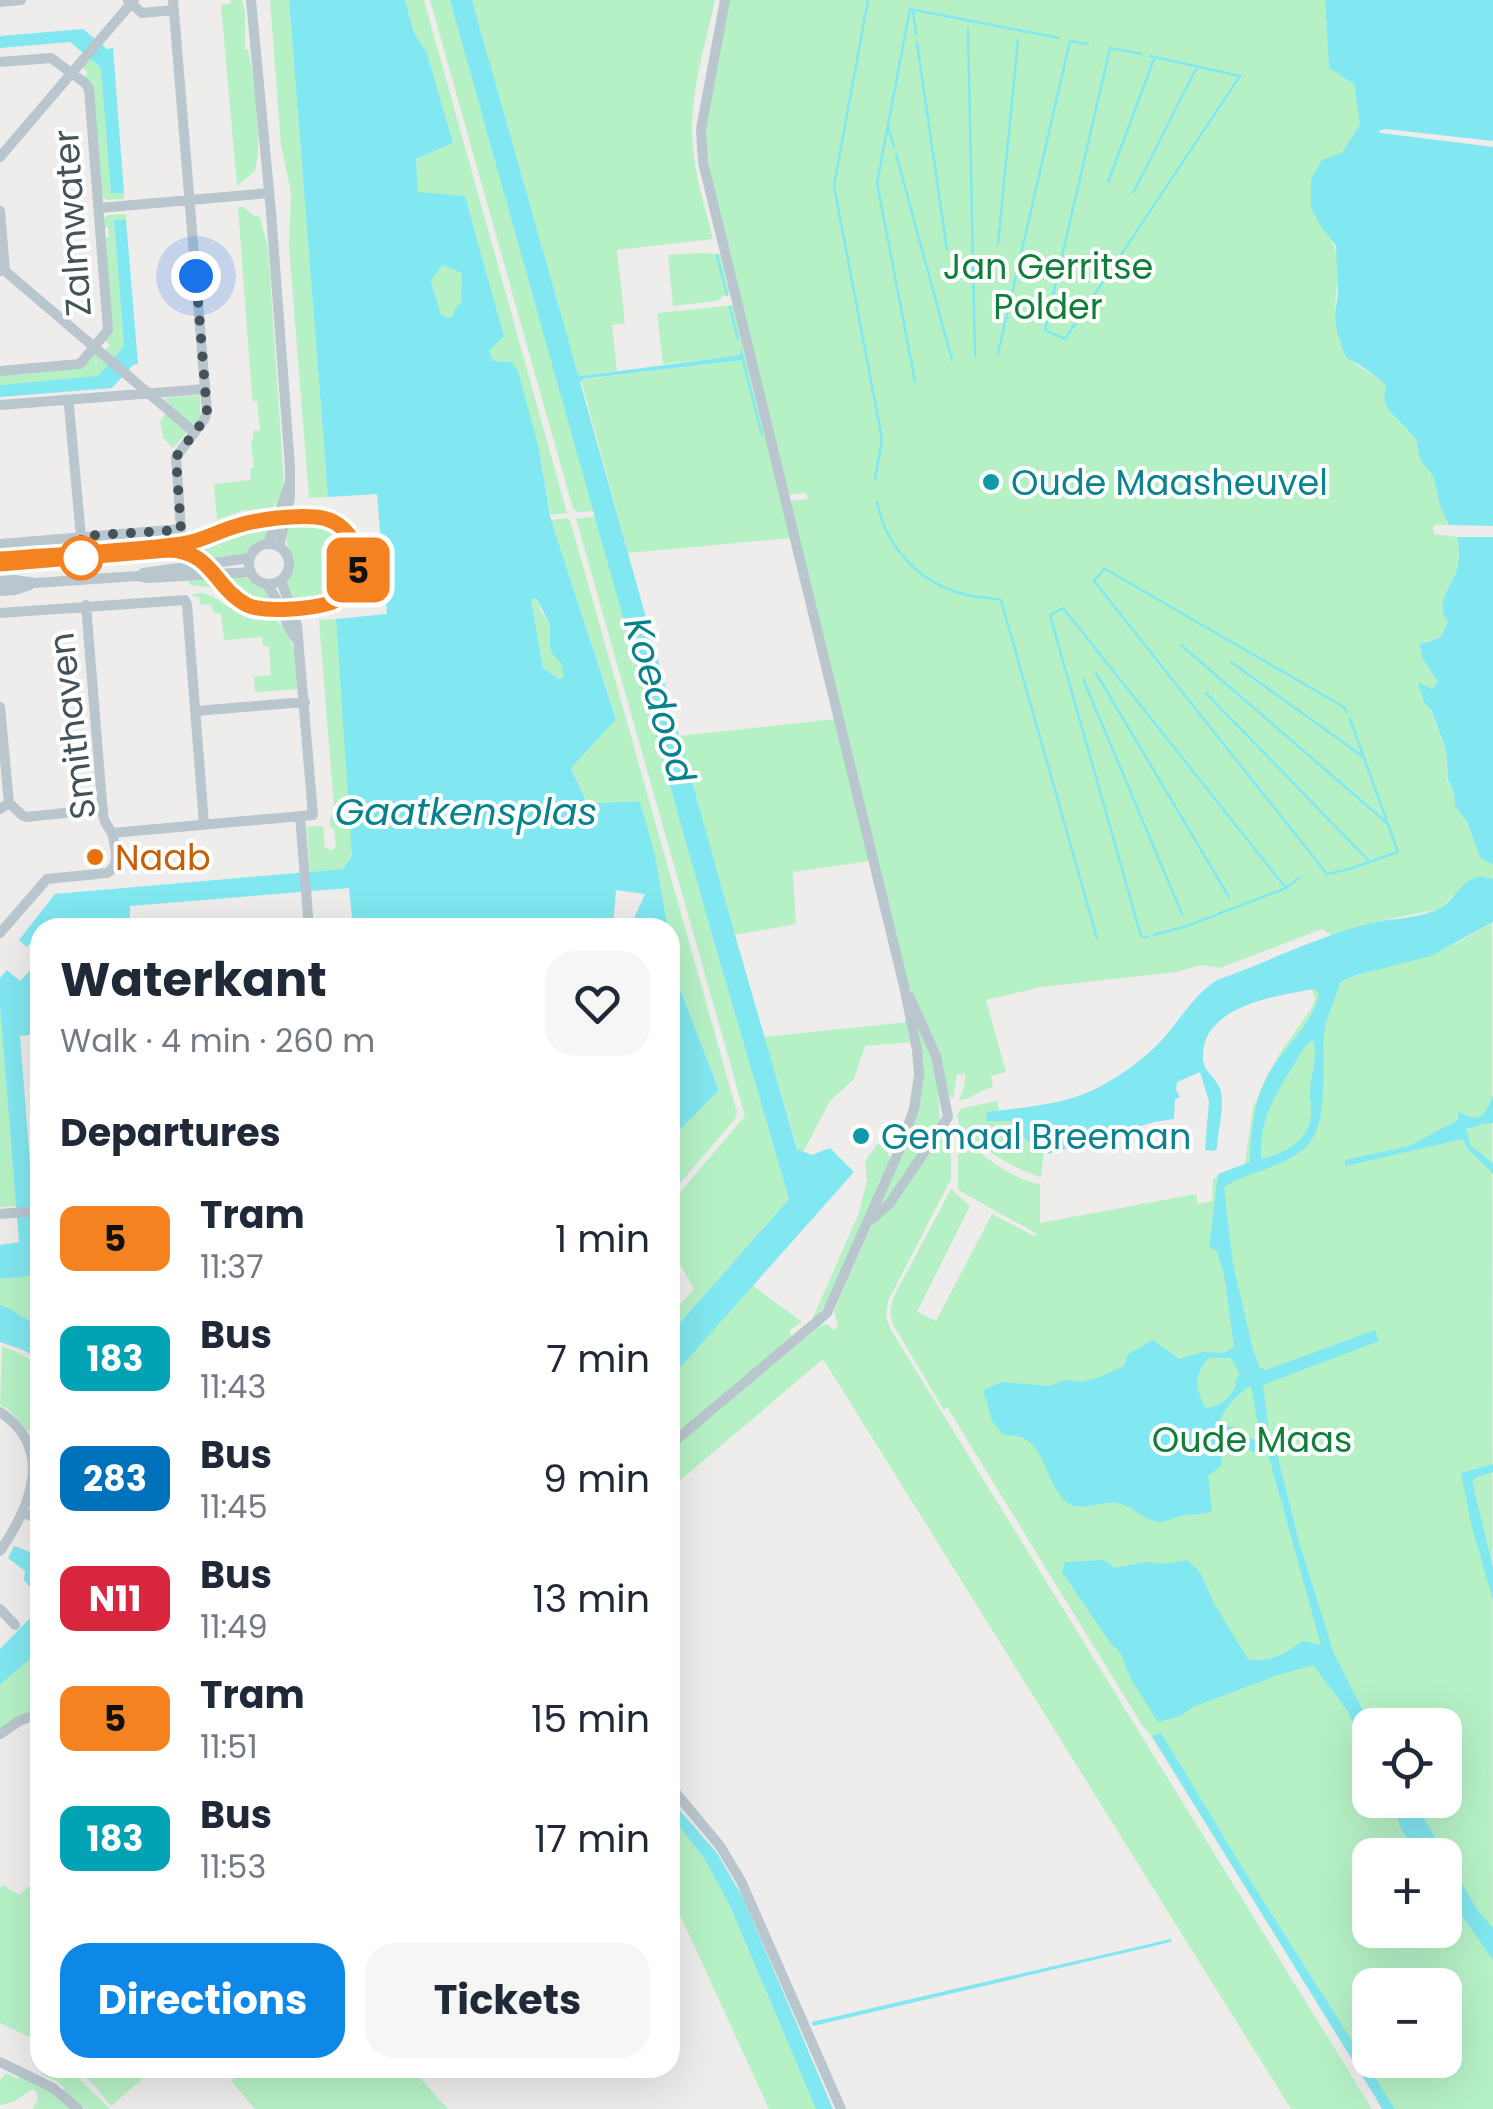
<!DOCTYPE html>
<meta charset="utf-8">
<style>
:root{--surface:#fff;--page:#f6f6f7;--text:#1f2937;--muted:#747a83;--accent:#0e88e7}
body{margin:0;font-family:Poppins,sans-serif;background:var(--page);color:var(--text);height:100vh;display:flex;flex-direction:column;font-size:38px;white-space:nowrap}
*{box-sizing:border-box;margin:0}
p{font-size:32px;color:var(--muted)}
.icon{flex:none;width:55px;height:55px;fill:none;stroke:currentColor;stroke-width:2;stroke-linecap:round;stroke-linejoin:round}
.map{position:relative;flex:1;overflow:hidden}
.drawer{position:absolute;left:30px;top:918px;width:650px;height:1160px;display:flex;flex-direction:column;background:var(--surface);border-radius:30px;box-shadow:0 10px 40px #0002}
.drawer>*{flex:none}
.badge{padding:0 20px;border-radius:15px;font-size:35px;line-height:65px}
.buttons{position:absolute;left:1352px;top:1708px;display:grid;gap:20px}
.buttons a{display:grid;place-items:center;width:110px;height:110px;border-radius:20px;background:var(--surface);box-shadow:0 10px 40px #0002;font-size:50px}
.you{position:absolute;width:50px;height:50px;margin:-25px;border:8px solid #fff;border-radius:50%;background:#1a73e8;box-shadow:0 0 0 15px #1a73e833}
.map>.badge{position:absolute;translate:-50% -50%;box-shadow:0 0 0 5px #fff}
h2{padding:0 30px;font-size:38px;line-height:90px}
.round{display:grid;place-items:center;flex:none;width:105px;height:105px;border-radius:30px;background:var(--page)}
.headline{display:flex;align-items:center;justify-content:space-between;height:170px;padding:0 30px}
h1{font-size:48px;font-weight:700;line-height:75px}
.cta{display:flex;gap:20px;margin-top:auto;padding:20px 30px}
.cta a{flex:1;height:115px;border-radius:30px;background:var(--accent);color:#fff;font-size:40px;font-weight:700;line-height:115px;text-align:center}
.cta a+a{background:var(--page);color:var(--text)}
ul{padding:0;list-style:none}
li{display:flex;align-items:center;gap:30px;height:120px;padding:0 30px}
li div{flex:1}
li b{display:block;font-size:38px}
li em{font-style:normal}
li .badge{min-width:110px;font-weight:700;text-align:center}
.map>svg:first-child{display:block}
</style>
<div class="map">
<svg width="1493" height="2109" viewBox="0 0 1493 2109">
<rect width="100%" height="100%" fill="#efecec"/>
<path fill="#b6f1c6" fill-rule="evenodd" d="M231 0H242L245 11V49L248 50C256 86 263 135 255 171L237 186 221 5 231 3Z
M270 0H289L328 497 309 498 289 247 291 193 281 145Z
M405 0H424L567 513 551 515 539 449 511 362 494 361 489 351 504 336 465 196 418 193 416 159 453 143 427 53 414 33Z
M430 0H450L595 511 578 512 573 509Z
M472 0H715C705 47 688 98 693 147 695 178 706 209 713 239L617 250 625 323 612 325 617 371 580 376 578 374Z
M728 0H1325L1329 68 1354 84 1360 124 1342 153 1330 239C1343 257 1336 289 1335 310 1335 319 1343 348 1348 356 1357 369 1375 373 1386 385L1384 399 1388 409 1416 439 1420 460 1433 476 1441 509 1449 525H1435L1433 528 1434 534 1457 537 1459 552 1457 569 1444 598 1448 621 1441 637 1425 641 1422 658 1438 680 1432 689 1427 687 1424 695 1446 749 1447 780 1454 792 1455 806 1467 822 1480 857 1493 865V879L1482 876 1451 897 1440 909 1375 922 1332 935 1322 929 1220 968 1201 965 1176 972 1041 987 986 1000 1006 1072 991 1076 993 1087C981 1089 971 1100 959 1100L964 1087 965 1074H962L961 1082V1074H957L953 1099 946 1092 926 1023 908 984 790 501 808 499 806 493 788 495 717 206 706 147 705 127Z
M90 59 102 69 111 193H124V199L108 200 102 197 84 78 88 72 82 67Z
M238 207H243L255 216 260 217 268 248 284 483 278 504 275 503 274 507 241 511 217 520 214 484 251 480 250 469 254 468 251 441 253 440V431L260 430 257 401H253L252 396Z
M126 214V220L114 221 124 346 113 358 105 351 110 345 105 340V238L109 237 108 227H104L103 219 109 215Z
M699 253 720 254 730 294 723 296 717 301 673 306 668 255Z
M442 265 462 273C462 290 464 308 448 318L441 314 431 281Z
M734 305 791 538 628 553 581 380 742 360 741 356 663 364 657 313Z
M94 353 108 364 98 377 0 385V374L76 368Z
M200 395V418L173 448 163 438 160 421 171 406 164 398Z
M273 516 266 539 249 550 245 555 186 563 184 537 186 534 217 530 240 520Z
M596 516 710 928 789 1199 670 1334V1317L694 1289 670 1247V1204L745 1116 576 519Z
M567 518 570 520 737 1112 735 1119 670 1195V1140L719 1089 680 989 655 855 628 801 599 805 586 801 571 767 616 718 551 520Z
M298 519C309 521 320 521 329 528 352 545 349 586 324 599 315 604 302 604 292 606L287 583 293 563 286 540 289 520Z
M99 546 101 563 11 568 9 554Z
M244 576 269 593 279 612H253L216 588 190 585 188 579Z
M202 593C220 597 229 610 245 617 255 621 266 621 278 621L280 625 283 624 296 654 299 689 255 692 254 677 271 675 269 646H263L262 637 224 640 221 614 213 612 211 604 200 605 199 597H193L192 594Z
M531 598H536L541 611 550 624 553 655 561 663 565 677 559 679 543 668Z
M336 619 354 850 343 869 310 872 307 827 323 826 325 848 332 850 336 847 334 829 330 827V819L334 808 319 620Z
M836 719 870 861 793 872 796 924 735 935 679 736Z
M1492 923 1493 2109H1383L1151 1736 1142 1725 947 1407 944 1410 893 1325 890 1313 893 1298 951 1189 970 1206 917 1312 936 1321 992 1214 1034 1236 1037 1234 960 1191 958 1187V1137C985 1155 1007 1178 1040 1184V1223L1196 1194 1198 1204 1212 1201 1213 1179 1245 1164 1253 1107 1278 1056 1311 1009 1315 999 1311 986 1347 979 1457 943ZM1370 1725H1445V1800H1370ZM1370 1855H1445V1930H1370ZM1370 1985H1445V2060H1370Z
M0 1007 16 1206 0 1207Z
M912 1009 925 1034 937 1074 940 1121 888 1200 879 1207 917 1110Z
M908 1022 912 1042 865 1046 854 1079 830 1101 803 1152 798 1150 764 1037Z
M997 1101 999 1110 986 1112 1021 1126 1039 1149 1042 1144 1044 1150 1041 1177C1008 1167 985 1149 959 1127L957 1115 962 1108Z
M946 1137 951 1141V1179L888 1301 886 1317 891 1330 1372 2109H1291L823 1359 670 1489V1450L820 1326 827 1324 834 1330 838 1326 834 1311 870 1229 887 1210 935 1142Z
M878 1143 886 1150 891 1159 828 1302 811 1322 859 1213 867 1180 865 1161Z
M40 1275V1324C24 1320 15 1311 0 1305V1279Z
M752 1285 802 1322 790 1330 792 1339 670 1440V1379Z
M2 1346 21 1354 40 1366V1429L30 1433 8 1409 0 1405Z
M40 1650V1709L0 1729V1685Z
M670 1815 702 1855 729 1904 816 2109H769L670 1893Z
M40 1877V2042L0 2023V1888L3 1885 19 1895Z
M42 2068 58 2070 60 2068H68L110 2109H85L63 2092 64 2088 55 2080 41 2074Z
M74 2068H155L111 2106 95 2086Z
M247 2068H411L448 2109H255L231 2081Z
M6 2073 17 2079 22 2076 47 2089 74 2109H32L37 2102V2093L33 2089 13 2102 0 2105V2080Z"/>
<path fill="#81e7f0" fill-rule="evenodd" d="M289 0H405L414 33 427 53 453 143 416 159 418 192 465 196 504 336 489 351 494 361 511 362 518 371 539 449 551 520 616 719 571 768 586 801C605 806 621 800 640 802L655 855 668 927H630L645 894 616 890 613 927H353L349 888 130 906V923L121 925V927L40 928V953L30 944 27 947 19 940 55 894 343 869 352 855 336 619 387 614 377 494 328 497ZM442 265 462 273 461 302 455 309 452 316 448 318 441 314 431 281ZM536 598 550 624V647L553 655 561 663 564 677 559 679 543 668 531 599Z
M450 0H472L578 374 581 376 742 355 743 360 583 379 580 382 735 935 797 1149 812 1155 830 1148 854 1172 670 1379V1334L789 1199 710 928Z
M1325 0H1493V141L1386 129 1378 131 1381 133 1493 147V526L1449 525 1441 509 1433 476 1420 460 1416 439 1388 409 1384 399 1386 385C1379 378 1354 360 1346 358L1337 332 1335 314 1338 293 1336 246 1320 225 1311 207V179L1322 160 1342 153 1360 124 1354 84 1329 68Z
M83 29 107 49 113 48 124 193H111L101 68 70 42 0 48V36Z
M114 220H126L138 364 133 365 112 388 0 397V385L98 376 124 346Z
M1457 537H1493V865L1480 857 1467 822 1455 806 1454 792 1448 780 1446 749 1431 710 1423 701C1424 693 1418 690 1418 682L1432 689 1438 681 1422 658 1420 644 1441 637 1448 621C1434 605 1451 587 1457 569 1460 558 1459 548 1457 537Z
M1482 876 1493 879V922L1431 956 1357 975 1340 982C1336 999 1326 1016 1324 1034 1321 1064 1330 1123 1307 1146 1284 1168 1249 1171 1224 1187L1233 1264 1253 1350 1260 1368 1266 1370 1375 1330 1379 1341 1263 1385 1269 1432 1278 1457 1299 1542 1333 1651 1370 1725V1757L1347 1710 1313 1665 1275 1676 1193 1707 1181 1716 1158 1722 1131 1679 1120 1652 1111 1644 1062 1572 1065 1562 1104 1560 1115 1568 1146 1562 1165 1564 1187 1560 1200 1572 1215 1605 1248 1659C1268 1664 1287 1653 1302 1641L1321 1645 1267 1450 1252 1452 1236 1432 1225 1437 1221 1452 1222 1465 1208 1476 1212 1511C1201 1515 1193 1514 1182 1516 1175 1517 1167 1522 1160 1522 1144 1521 1133 1506 1118 1503 1100 1500 1080 1514 1065 1501 1045 1483 1044 1432 1009 1436L1002 1433 992 1421 983 1390 1002 1382 1049 1386 1066 1380 1080 1382 1100 1377 1124 1366 1128 1354 1153 1340 1179 1359 1203 1352 1224 1353 1234 1347 1225 1279 1217 1251 1209 1247 1218 1174 1250 1162C1251 1128 1254 1094 1274 1065 1290 1041 1314 1022 1319 993L1314 989C1276 996 1200 1006 1203 1059 1204 1074 1218 1078 1221 1092 1224 1110 1218 1130 1217 1148L1215 1151 1205 1150 1209 1101 1200 1072 1177 1082 1176 1090 1180 1097 1175 1099 1174 1119 1154 1122 1049 1154 1043 1145 1038 1149 1018 1133 1020 1126H1012L1011 1121H987L986 1112C1012 1109 1044 1106 1069 1099 1101 1090 1137 1066 1160 1042 1179 1022 1193 995 1217 980 1268 962 1318 936 1371 923 1392 918 1420 919 1440 908 1457 899 1458 880 1482 876ZM1313 1040C1318 1056 1312 1071 1310 1088 1309 1098 1313 1111 1310 1121 1305 1143 1281 1155 1261 1159 1259 1122 1274 1096 1293 1066 1300 1055 1302 1047 1313 1040ZM1209 1358H1231L1240 1374 1235 1381 1236 1386C1228 1400 1221 1406 1206 1408 1195 1390 1193 1374 1209 1358ZM1250 1386H1251L1261 1441H1255L1237 1428 1220 1424C1221 1410 1238 1394 1250 1386Z
M670 937 680 989 719 1090 670 1140Z
M40 960V1023L37 1024 38 1034 20 1036 37 1253 40 1254V1275L0 1279V1245L19 1242 0 1007V978L7 970 20 981Z
M1493 1095V1123C1482 1123 1476 1127 1466 1129L1471 1146 1493 1163V1174L1467 1148 1463 1139 1345 1166V1160L1409 1146 1458 1120V1111C1480 1126 1486 1114 1493 1095Z
M0 1305C17 1310 22 1320 40 1324V1360L23 1350 0 1342Z
M1493 1464V1472L1477 1477 1472 1481 1493 1568V1600L1472 1528 1461 1473Z
M14 1546 40 1556V1650L0 1685V1649L39 1609 29 1597 34 1592 24 1580 25 1571 8 1558Z
M1161 1733 1237 1859 1395 2109H1382L1371 2090 1152 1736Z
M670 1799 717 1853 743 1898 833 2109H816L729 1904 702 1855 670 1815Z
M1392 1800H1413L1478 1911 1493 1928V1960L1445 1891V1855H1424C1419 1845 1412 1843 1405 1835 1397 1826 1397 1811 1392 1800Z
M1171 1939V1942L813 2026 812 2022Z"/>
<g fill="none" stroke-linecap="round" stroke-linejoin="round">
<path stroke="#81e7f0" stroke-width="2.5" d="M868 0 834 186 882 439 875 479
M913 11 916 34
M968 30 975 356
M917 43 947 250
M1141 54 1110 48 1045 330 1065 339 1240 76 1150 56
M888 129 894 146
M896 154 952 360
M1108 182 1154 59
M1133 193 1197 67
M998 244 1018 40
M717 255 727 295
M730 307 738 339
M741 352 762 435
M998 354 1070 41 1088 44
M915 381 877 183 910 9 1059 38
M877 502C886 547 918 582 963 594 975 598 989 597 1001 600L1097 938
M1181 645 1387 823
M1231 662 1362 756
M1096 673 1229 897
M1083 679 1182 914
M1206 693 1369 861
M1347 712 1344 707 1107 570 1104 569 1094 581 1327 874 1349 869 1398 852 1350 719
M1287 887 1299 878
M1148 937 1141 936 1050 615 1063 608 1286 888 1187 926 1154 935"/>
<path stroke="#b9c6cd" stroke-width="10" d="M251 0 271 212 290 467V498L279 547
M128 1 142 13 174 10
M0 2 21 0
M0 62 51 58 85 83 89 89 108 330 80 364 0 371
M0 157 134 0
M99 208 269 193
M0 211 5 271H1
M5 271 194 432
M0 405 205 389
M69 406 81 537
M0 544 181 529 176 457 204 420 207 412 173 0
M268 544 289 485
M249 564a20 20 0 1 1 40 0a20 20 0 1 1-40 0Z
M143 573 250 558
M0 581 14 580 36 583 137 576 149 578 251 572
M266 584C281 600 283 622 296 639
M0 591 15 590 30 585
M86 605 103 815 105 822 112 833 313 815 297 626 281 580
M0 613 185 600 187 605 204 824
M0 707 9 803 0 809
M196 711 305 702
M9 803 22 815 26 817 103 809
M300 816 309 928
M0 933 47 879 107 873C121 866 115 846 112 833
M0 1214 40 1211
M871 1220 890 1203 948 1117 936 1056 909 996
M0 1412C55 1449 31 1506 0 1551
M670 1445 827 1313 898 1153 914 1109 919 1075 917 1050 904 986 703 162 701 129 725 0
M23 1513 40 1520
M0 1609 15 1625
M0 1734 19 1721 40 1713
M670 1786 720 1846 741 1881 841 2109
M0 2062 53 2088 78 2109"/>
<path stroke="#aeb3b7" stroke-width="2.5" d="M0 559C60 554 122 553 182 544 203 541 220 530 240 525 262 518 292 515 315 517 328 517 340 524 348 534 358 545 361 562 355 577 352 586 345 594 336 599 320 609 264 613 247 605 214 588 213 551 168 551L0 564"/>
</g>
<g fill="none" stroke-linecap="round" stroke-linejoin="round">
<g stroke="#fff" stroke-width="22">
<path id="line" d="M0 559C60 554 122 552 182 544 203 541 220 530 240 525 260 519 294 515 316 517 329 518 340 524 348 534 358 546 361 562 355 577 351 588 342 598 330 603 312 609 264 613 247 605 214 588 213 551 168 550L0 564"/>
</g>
<use href="#line" stroke="#f58220" stroke-width="15"/>
<path stroke="#44525a" stroke-width="10" stroke-dasharray="0 18" d="M81 558V536L181 530 176 457 204 420 207 412 196 276"/>
</g>
<g fill="#0f9aa8" stroke="#fff" stroke-width="4">
<circle cx="991" cy="482" r="10"/>
<circle cx="861" cy="1136" r="10"/>
</g>
<circle fill="#fff" stroke="#f58220" stroke-width="5" cx="81" cy="558" r="20"/>
<circle fill="#e8710a" stroke="#fff" stroke-width="4" cx="95" cy="857" r="10"/>
<g text-anchor="middle" dominant-baseline="central" stroke-width="8" stroke-linejoin="round" paint-order="stroke">
<g font-size="35" fill="#44525a" stroke="#fff">
<text transform="translate(72 223) rotate(-94)">Zalmwater</text>
<text transform="translate(72 726) rotate(-97)">Smithaven</text>
</g>
<g font-size="35" fill="#117f3a" stroke="#fff">
<text x="1048" y="266">Jan Gerritse<tspan x="1048" dy="40">Polder</tspan></text>
<text x="1252" y="1439">Oude Maas</text>
</g>
<g font-size="35" fill="#0d838f" stroke="#fff" text-anchor="start">
<text x="1011" y="482">Oude Maasheuvel</text>
<text x="881" y="1136">Gemaal Breeman</text>
</g>
<g font-size="35" fill="#c56008" stroke="#fff" text-anchor="start">
<text x="115" y="857">Naab</text>
</g>
<g font-size="38" font-style="italic" fill="#07838e" stroke="#fff">
<text transform="translate(660 700) rotate(74)">Koedood</text>
<text x="466" y="811">Gaatkensplas</text>
</g>
</g>
</svg>
<div class="buttons">
<a><svg class="icon" aria-label="locate" viewBox="0 0 24 24"><circle cx="12" cy="12" r="6"/><path d="M12 2v4M12 18v4M2 12h4M18 12h4"/></svg></a>
<a>+</a>
<a>−</a>
</div>
<div class="you" style="left:196px;top:276px"></div>
<b class="badge" style="left:358px;top:570px;background:#f58220;color:#111">5</b>
<section class="drawer">
<div class="headline"><div><h1>Waterkant</h1><p>Walk · 4 min · 260 m</p></div><a class="round"><svg class="icon" aria-label="heart" viewBox="0 0 24 24"><path d="M12 20l-8-8c-3-5 5-10 8-4 3-6 11-1 8 4z"/></svg></a></div>
<h2>Departures</h2>
<ul>
<li><span class="badge" style="background:#f58220;color:#111">5</span><div><b>Tram</b><p>11:37</p></div><em>1 min</em></li>
<li><span class="badge" style="background:#00a3b4;color:#fff">183</span><div><b>Bus</b><p>11:43</p></div><em>7 min</em></li>
<li><span class="badge" style="background:#0072bc;color:#fff">283</span><div><b>Bus</b><p>11:45</p></div><em>9 min</em></li>
<li><span class="badge" style="background:#d7263d;color:#fff">N11</span><div><b>Bus</b><p>11:49</p></div><em>13 min</em></li>
<li><span class="badge" style="background:#f58220;color:#111">5</span><div><b>Tram</b><p>11:51</p></div><em>15 min</em></li>
<li><span class="badge" style="background:#00a3b4;color:#fff">183</span><div><b>Bus</b><p>11:53</p></div><em>17 min</em></li>
</ul>
<div class="cta"><a>Directions</a><a>Tickets</a></div>
</section>
</div>
